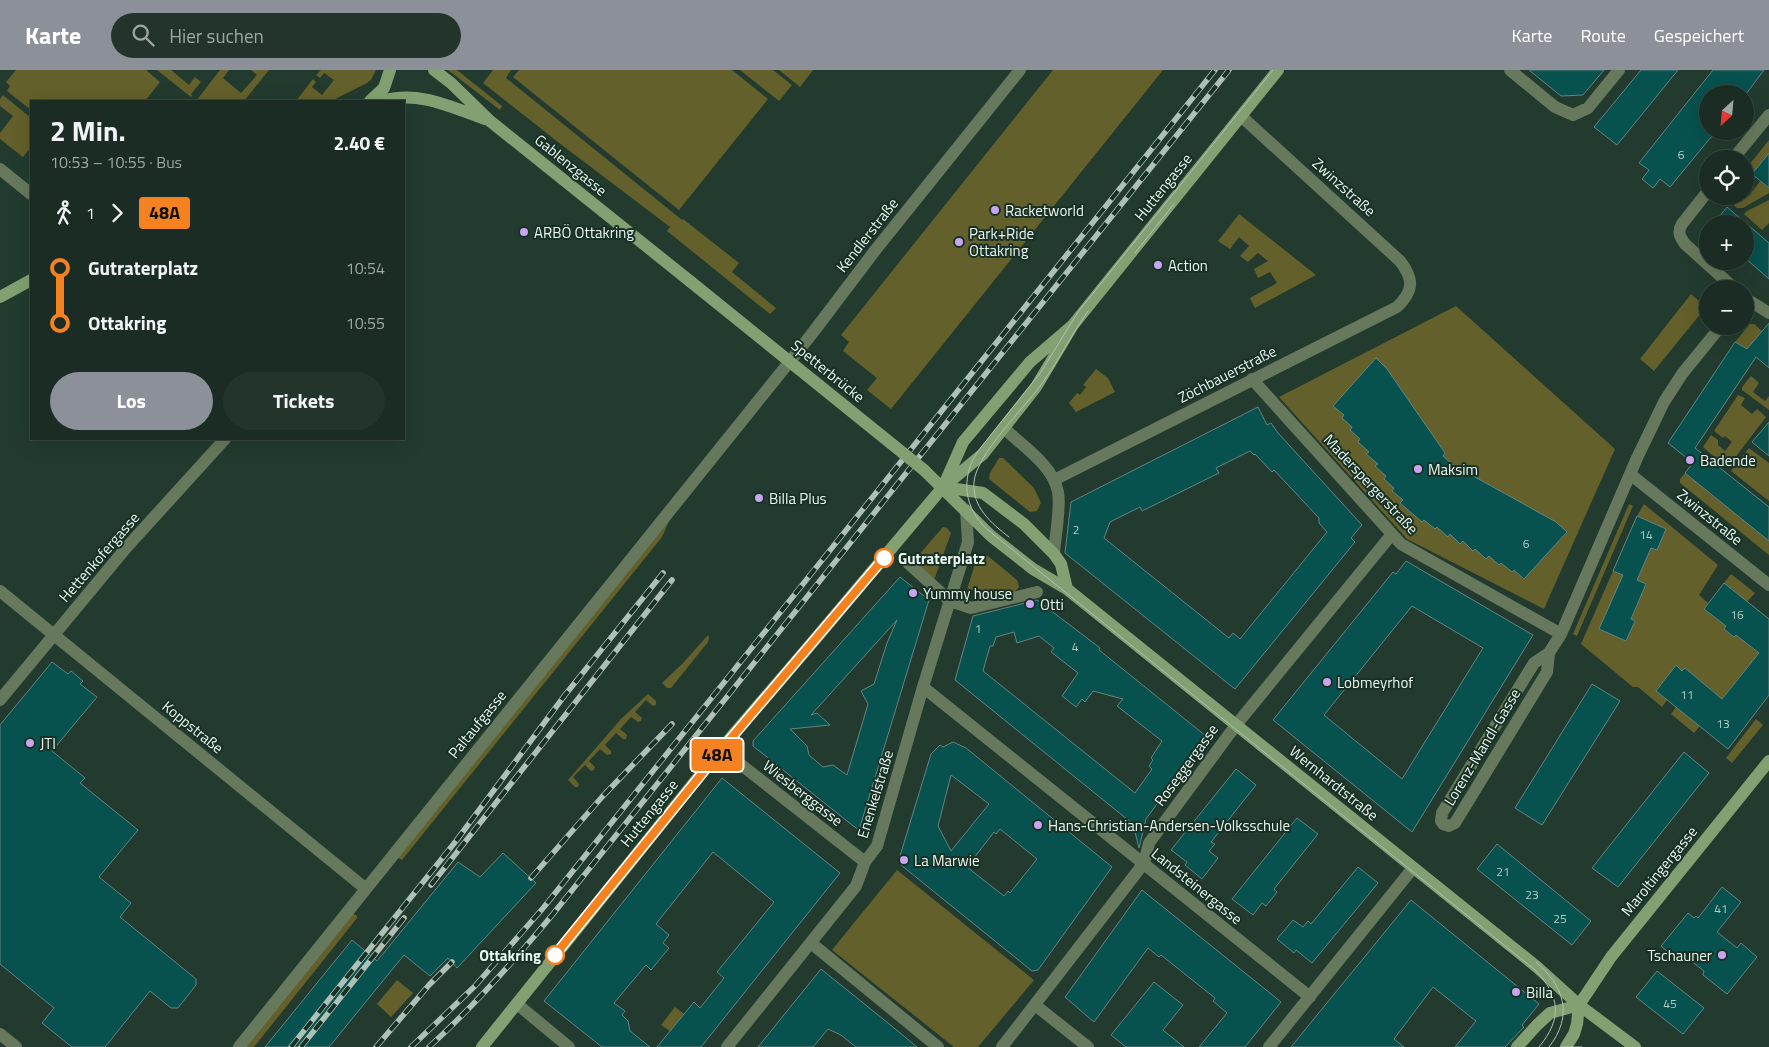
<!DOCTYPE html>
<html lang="de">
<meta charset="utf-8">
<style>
:root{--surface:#1a2c23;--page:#23342b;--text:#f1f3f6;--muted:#9fa7a6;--line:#384841;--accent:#8c9099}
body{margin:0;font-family:"Titillium Web",sans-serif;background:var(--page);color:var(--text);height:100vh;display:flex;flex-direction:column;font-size:19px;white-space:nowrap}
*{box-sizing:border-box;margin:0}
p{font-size:16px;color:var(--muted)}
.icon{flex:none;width:28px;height:28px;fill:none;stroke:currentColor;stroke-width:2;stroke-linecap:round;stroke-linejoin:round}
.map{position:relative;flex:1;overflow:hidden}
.details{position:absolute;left:30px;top:30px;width:375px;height:340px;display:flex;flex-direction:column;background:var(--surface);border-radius:0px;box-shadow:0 5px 20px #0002,0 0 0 1px var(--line)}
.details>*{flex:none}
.badge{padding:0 10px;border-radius:4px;font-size:18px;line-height:32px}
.needle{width:32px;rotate:206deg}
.controls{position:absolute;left:1699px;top:15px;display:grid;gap:10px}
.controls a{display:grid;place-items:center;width:55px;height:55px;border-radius:50%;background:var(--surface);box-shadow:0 5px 20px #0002,0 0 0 1px var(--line);font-size:25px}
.map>.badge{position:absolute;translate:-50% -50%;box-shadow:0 0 0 2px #fff}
.legs{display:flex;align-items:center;gap:8px;height:55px;padding:0 20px;font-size:16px}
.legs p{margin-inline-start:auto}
.overview{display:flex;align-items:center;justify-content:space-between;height:85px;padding:0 20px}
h1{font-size:28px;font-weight:700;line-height:38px}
.button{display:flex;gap:10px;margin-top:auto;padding:10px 20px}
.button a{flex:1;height:58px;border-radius:30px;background:var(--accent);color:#fff;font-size:20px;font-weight:700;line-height:58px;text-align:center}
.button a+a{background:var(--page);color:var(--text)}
ul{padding:0 20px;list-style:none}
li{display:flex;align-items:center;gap:18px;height:55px;font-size:19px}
li i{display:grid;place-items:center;width:8px;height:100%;margin:0 6px;background:currentColor}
li i::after{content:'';width:12px;height:12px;margin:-6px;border:4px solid;border-radius:50%;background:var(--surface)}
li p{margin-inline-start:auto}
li:first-child i{background:linear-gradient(#0000 50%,currentColor 0)}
li:last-child i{background:linear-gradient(currentColor 50%,#0000 0)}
header{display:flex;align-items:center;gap:30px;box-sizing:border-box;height:70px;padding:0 25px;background:var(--accent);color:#fff}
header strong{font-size:24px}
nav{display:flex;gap:28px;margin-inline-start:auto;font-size:18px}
.search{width:350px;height:45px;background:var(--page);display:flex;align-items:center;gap:12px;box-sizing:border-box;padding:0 18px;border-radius:28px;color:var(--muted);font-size:19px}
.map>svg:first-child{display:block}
</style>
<header>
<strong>Karte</strong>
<div class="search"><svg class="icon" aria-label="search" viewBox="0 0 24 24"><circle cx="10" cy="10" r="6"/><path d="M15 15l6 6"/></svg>Hier suchen</div>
<nav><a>Karte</a><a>Route</a><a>Gespeichert</a></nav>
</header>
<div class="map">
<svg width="1769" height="977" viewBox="0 0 1769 977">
<rect width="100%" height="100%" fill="#233b2f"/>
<path fill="#64602b" d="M16 0H146L160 12 145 31H31V40L7 21 10 16 6 12Z
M157 0H171L189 15 195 7 201 12 191 24 192 25 191 27Z
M220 0H229L223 8 241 23 257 5 251 0H269L244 31H196Z
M321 0H376L371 10 367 13 331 31H296L313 9 316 12 312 17 322 25 334 10 324 3 320 8 316 5Z
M448 0H457L502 36 500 40Z
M493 0H511L506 8 682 150 683 149 739 193 732 202 776 238 770 244 667 161 670 157 558 72 483 13Z
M519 0H732L768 29 679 140 513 7Z
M740 0H773L792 15 779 31Z
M779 0H813L800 17Z
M1053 0H1163L891 339 867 320 877 308 843 281 849 272 841 265Z
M3 25 31 48V77L23 87 0 69V63L13 46 0 36V29Z
M1769 70V83L1752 104 1754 106 1745 118V100Z
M1760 111 1769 118V123L1743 138H1737L1724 127 1732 126 1740 130 1749 126Z
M1769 130V153L1762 160 1744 144 1747 141Z
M1239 144 1316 205 1255 238 1250 228 1277 213 1270 202 1258 208 1254 199 1268 191 1258 183 1248 192 1240 186 1249 176 1239 167 1230 179 1218 171Z
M1691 224 1706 237 1654 301 1640 289Z
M1456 236 1615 379 1544 539 1407 469 1279 327Z
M1750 254H1754L1762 261 1747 279 1735 272Z
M1096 299 1108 308 1115 322 1076 342 1069 333 1077 323 1080 325 1086 317 1083 315Z
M1751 306 1759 313 1753 322 1765 331 1769 326V340L1742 320V317Z
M1738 325 1745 328 1741 335 1752 344 1757 339 1766 347 1728 397 1721 393 1703 377 1711 365 1718 370V375L1725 381 1732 372 1725 366 1723 368 1714 361Z
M1749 378 1769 393V431L1731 401Z
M999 388H1003L1034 418 1041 433 1037 441 1030 442 989 409 990 403Z
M1685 403 1769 471V485L1680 413V409Z
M1629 434 1633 436 1577 566 1573 564Z
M1644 434 1718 495 1699 525 1708 533 1704 539 1726 556 1724 559 1734 567 1736 565 1759 583 1720 631 1713 626 1715 623 1711 619 1708 622 1685 599 1682 601 1675 596 1656 621 1667 630 1662 637 1638 617H1633L1581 574 1613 501 1623 505 1600 559 1626 571 1635 551 1631 549 1646 514 1637 510 1651 478 1657 480 1666 459 1637 446Z
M670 449 662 467 402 790 396 787Z
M943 457 947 458 951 463 934 510 912 493Z
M982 485 988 486 1017 510 1019 517 1015 521 967 520 977 487Z
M1731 504 1755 523 1747 532 1724 513Z
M708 565 709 568 708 572 671 618H667L662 613 683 593Z
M648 624 656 631V635L653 636 646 630 635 642 642 648 641 651 638 652 631 647 620 659 627 665 626 669H623L616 663 605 675 611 681V684L607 685 600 679 589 691 595 697 594 700 591 701 585 695 573 707 579 714 578 717H575L568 710 621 649Z
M1676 637 1700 656 1694 663 1671 644Z
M1756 649 1763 655 1732 693 1726 688Z
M897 800 1034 910 978 977H954L832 880Z
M353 843 357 846V848L254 977H245Z
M397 910 413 923 391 947 377 934Z
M675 937 684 944 670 961 661 955Z"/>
<path fill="#07514e" stroke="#648482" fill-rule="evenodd" d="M1529 0H1604L1583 25 1561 26Z
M1641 0H1678L1617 75 1594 57Z
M1713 0H1764L1746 24H1708V61H1716L1670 117 1660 109 1653 118 1642 109 1649 100 1639 93Z
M1769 83V118L1752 104Z
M1727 137 1769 173V209L1745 188V154H1713Z
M1769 253V298L1756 287 1695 378 1769 437V471L1685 403 1693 393 1668 373 1735 272 1747 279Z
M1376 288 1387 299 1445 383 1443 386 1464 405 1466 402 1556 452 1567 462 1524 509 1514 500 1512 502 1501 493 1499 495 1489 486 1486 489 1475 479 1473 481 1463 471 1460 474 1450 464 1448 467 1437 457 1435 459 1424 450 1422 452 1400 433 1403 430 1392 421 1394 418 1384 409 1386 406 1375 396 1378 394 1366 384 1369 382 1358 372 1360 369 1350 360 1352 357 1342 348 1344 345 1333 336Z
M1258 337 1267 355 1271 353 1278 363 1362 455 1351 468 1355 472 1235 619 1065 483 1071 432ZM1250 381 1254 385 1255 384 1272 402 1274 400 1319 448V453L1327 462 1240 569 1233 563 1229 568 1104 468 1110 452 1140 437 1142 441 1219 403 1216 398Z
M1769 352V386L1752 372Z
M1637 446 1666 459 1657 480 1651 478 1637 510 1646 514 1631 549 1635 551 1626 571 1599 559 1623 505 1613 501Z
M1406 491 1533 565 1412 762 1273 650 1393 502 1396 504ZM1412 536 1483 578 1402 709 1324 645Z
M900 507 929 530 859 760 852 755 753 676V671ZM897 550 887 573 874 614 861 621 868 634 847 705 833 695 823 697 809 685 807 676 790 659 830 655 817 643 811 645Z
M1724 513 1769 549V625L1728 679 1656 621 1676 595 1682 601 1685 598 1722 629 1759 583 1736 565 1734 567 1724 559 1726 556 1704 539Z
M1037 530 1100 578 1099 580 1206 666 1146 749 1139 778 1133 754 955 610 973 546ZM1014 562 1017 573 1039 566 1054 578 1051 582 1078 603 1062 626 1076 637 1082 629 1085 632 1093 621 1123 629 1117 636 1162 671 1151 688 1153 690 1149 696 1152 699 1135 723 983 601 990 576H993L996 567Z
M52 592 68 604 71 601 83 611 80 614 97 627 52 681 85 708 80 713 138 760 99 807 131 833 120 847 196 909V915L178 938H171L150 921 105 977H72L42 953 54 938 0 894V655Z
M1592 614 1620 631 1542 755 1515 738Z
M953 672 966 678 1112 797 1038 900 1032 901 901 795 900 786 931 684 940 675 943 677ZM951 705 989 734 951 781 938 756ZM1000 759 1037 789 1010 823 1008 821 1004 826 967 797 994 762 996 764Z
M1684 682 1709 703 1618 817 1592 798Z
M1236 699 1256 715 1211 772 1215 774 1209 781 1218 788 1202 809 1185 795 1187 792 1171 780Z
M722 708 840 803 701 977H657L694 932 700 938 724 908 717 902 774 832 713 782 656 854 669 865 663 873 669 878 651 900 646 895 614 933 625 941 622 945 628 951 630 961 650 977H602L544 931Z
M1297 748 1318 764 1274 819 1277 822 1266 836 1262 833 1253 845 1232 829Z
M1497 774 1591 851 1572 875 1477 799Z
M503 783 536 813 457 898 448 888 430 906 404 885 329 977H265L352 870 377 891 458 792 480 807Z
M1358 797 1378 813 1312 893 1296 880 1294 883 1277 869 1293 850 1303 857 1308 851 1311 854Z
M1722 817 1741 832 1717 862 1737 878 1741 873 1757 887 1727 924 1703 905 1704 901 1680 882 1675 888 1661 876 1688 843 1694 848 1696 846 1698 848Z
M1142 820 1281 932 1245 977H1199L1227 943 1213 931 1215 928 1161 885 1159 887 1148 878 1094 952 1065 927Z
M1411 830 1539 934 1522 955 1524 957 1505 977H1455L1476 951 1433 917 1394 969 1404 977H1291Z
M821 899 888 953 917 977H856L841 965 828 959 813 977H758Z
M1657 901 1704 938 1683 964 1636 927Z
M1154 912 1183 935 1163 960 1184 977H1126L1111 965Z"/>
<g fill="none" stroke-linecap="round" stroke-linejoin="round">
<path stroke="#67795c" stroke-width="12" d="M1510 0 1555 37 1573 45 1588 38 1619 0
M1733 89 1769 45
M0 99 31 124
M1708 121 1682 154C1677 162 1680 167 1685 174L1735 219
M1745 228 1769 243
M1252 309 1401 474 1561 564
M1004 358C1022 376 1053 395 1058 422 1061 438 1055 466 1054 484
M1630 404 1769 515
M1054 410 1397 237C1414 221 1414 209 1400 191L1241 46
M908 493 950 531 971 538 1037 522
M0 521 366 819
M1549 583 1534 593 1442 743 1441 751 1443 754 1449 756 1455 753 1547 602 1549 583 1561 564 1637 388 1664 332 1682 304 1721 256
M923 617 1310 927
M0 630 126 478 225 369
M721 679 865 792
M811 873 938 977
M517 934 569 977
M1035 935 1088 977
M0 964 16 977
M239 977 811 265 877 178 1020 0
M727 977 856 816 865 792 877 776 923 617 968 472 966 440
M1002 977 1144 793 1149 773 1236 655 1392 464
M1269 977 1413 798"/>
<path stroke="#82a071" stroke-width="12" d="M434 0 451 13 490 51 691 212
M370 31 384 18 390 0
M382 31C418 20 451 37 485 49
M0 227 31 210
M924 400 991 466 1033 499 1067 519 1537 897 1579 935 1635 977
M944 415 963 372 1030 292 1073 255 1278 0
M943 417 983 423 1024 454 1054 484 1061 494 1067 519
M482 977 721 679 817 567 943 417 983 384 1036 317 1073 255
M1517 977 1537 955 1550 943 1579 935
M1566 977 1574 964 1577 954 1579 935 1611 887 1769 691"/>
<path stroke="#afc1b7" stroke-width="1" d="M1273 0 1078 242 1041 302 978 381C960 408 964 439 988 460L1535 900C1560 926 1563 948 1539 977
M1135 183 1174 134
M1009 467C991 453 972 437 974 412 976 385 1024 338 1041 315 1058 292 1071 265 1088 241
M1536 892C1564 916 1574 945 1549 977
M1562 977H1582"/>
<g stroke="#afc1b7" stroke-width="5.5">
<path id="rail" d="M531 808 602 727 672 654
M431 815 672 510
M291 977 456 771 565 625 663 503
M301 977 404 848
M376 977 429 915 452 892
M411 977 475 916 544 837 1215 0
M429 977C474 936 514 891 553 844L1229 0"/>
</g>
<use href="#rail" stroke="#193025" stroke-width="4" stroke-dasharray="11" stroke-linecap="butt"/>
<path stroke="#82a071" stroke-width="12" d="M691 212 924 400"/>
</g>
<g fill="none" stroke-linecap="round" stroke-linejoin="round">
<g stroke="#fff" stroke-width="11">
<path id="line-1" d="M555 885 721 680 884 488"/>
</g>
<use href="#line-1" stroke="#f58220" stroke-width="8"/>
</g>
<g fill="#c7a6ef" stroke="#193025" stroke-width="2">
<circle cx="995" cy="140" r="5"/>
<circle cx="524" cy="162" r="5"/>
<circle cx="959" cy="172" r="5"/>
<circle cx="1158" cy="195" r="5"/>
<circle cx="1690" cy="390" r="5"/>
<circle cx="1418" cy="399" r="5"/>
<circle cx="759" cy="428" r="5"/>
<circle cx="913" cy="523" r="5"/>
<circle cx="1030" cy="534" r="5"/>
<circle cx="1327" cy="612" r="5"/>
<circle cx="30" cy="673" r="5"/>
<circle cx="1038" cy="755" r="5"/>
<circle cx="904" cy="790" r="5"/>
<circle cx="1722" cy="885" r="5"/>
<circle cx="1516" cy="922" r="5"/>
</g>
<g fill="#fff" stroke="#f58220" stroke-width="2.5">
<circle cx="884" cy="488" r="9"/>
<circle cx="555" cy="885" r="9"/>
</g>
<g text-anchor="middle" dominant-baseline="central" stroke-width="4" stroke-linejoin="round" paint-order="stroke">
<g font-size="12" fill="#b0cec8">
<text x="1681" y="84">6</text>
<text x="1076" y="459">2</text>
<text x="1646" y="464">14</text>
<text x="1526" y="473">6</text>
<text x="1737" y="544">16</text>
<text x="978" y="558">1</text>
<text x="1075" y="576">4</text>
<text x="1687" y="624">11</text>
<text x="1723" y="653">13</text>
<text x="1503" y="801">21</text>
<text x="1532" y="824">23</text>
<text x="1721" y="838">41</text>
<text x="1560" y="848">25</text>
<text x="1670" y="933">45</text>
</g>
<g font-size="15" fill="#e9f8f0" stroke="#193025">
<text transform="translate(571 95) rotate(39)">Gablenzgasse</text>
<text transform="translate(1163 117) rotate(-51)">Huttengasse</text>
<text transform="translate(1344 117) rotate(42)">Zwinzstraße</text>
<text transform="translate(867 165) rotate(-52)">Kendlerstraße</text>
<text transform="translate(828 301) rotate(39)">Spetterbrücke</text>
<text transform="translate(1227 304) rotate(-27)">Zöchbauerstraße</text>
<text transform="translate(1371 414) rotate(47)">Maderspergerstraße</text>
<text transform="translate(1710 447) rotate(39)">Zwinzstraße</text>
<text transform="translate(99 487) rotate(-49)">Hettenkofergasse</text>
<text transform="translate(477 654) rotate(-51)">Paltaufgasse</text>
<text transform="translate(193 657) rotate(39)">Koppstraße</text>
<text transform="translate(1482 677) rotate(-59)">Lorenz-Mandl-Gasse</text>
<text transform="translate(1186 695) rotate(-54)">Roseggergasse</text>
<text transform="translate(1334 713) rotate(39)">Wernhardtstraße</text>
<text transform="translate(803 723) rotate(38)">Wiesberggasse</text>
<text transform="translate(875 724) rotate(-73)">Enenkelstraße</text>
<text transform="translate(649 743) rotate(-51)">Huttengasse</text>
<text transform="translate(1659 801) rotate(-51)">Maroltingergasse</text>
<text transform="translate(1197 816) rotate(39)">Landsteinergasse</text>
</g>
<g font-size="15" fill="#e9f8f0" stroke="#193025" text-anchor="start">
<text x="1005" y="140">Racketworld</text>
<text x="534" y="162">ARBÖ Ottakring</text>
<text x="969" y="163">Park+Ride<tspan x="969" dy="17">Ottakring</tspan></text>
<text x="1168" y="195">Action</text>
<text x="1700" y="390">Badende</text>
<text x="1428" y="399">Maksim</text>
<text x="769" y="428">Billa Plus</text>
<text x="923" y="523">Yummy house</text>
<text x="1040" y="534">Otti</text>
<text x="1337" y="612">Lobmeyrhof</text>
<text x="40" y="673">JTI</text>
<text x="1048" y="755">Hans-Christian-Andersen-Volksschule</text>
<text x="914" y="790">La Marwie</text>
<text x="1712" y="885" text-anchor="end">Tschauner</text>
<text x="1526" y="922">Billa</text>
</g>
<g font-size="15" font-weight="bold" fill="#e9f8f0" stroke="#193025" text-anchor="start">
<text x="898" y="488">Gutraterplatz</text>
<text x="541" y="885" text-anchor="end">Ottakring</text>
</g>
</g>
</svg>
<div class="controls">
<a><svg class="needle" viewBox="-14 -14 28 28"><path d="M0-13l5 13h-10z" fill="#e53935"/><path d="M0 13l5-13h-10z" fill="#9fa7a6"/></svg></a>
<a><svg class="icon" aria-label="locate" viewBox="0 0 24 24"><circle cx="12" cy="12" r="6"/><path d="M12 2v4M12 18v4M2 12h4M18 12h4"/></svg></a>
<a>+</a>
<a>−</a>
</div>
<b class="badge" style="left:717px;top:685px;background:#f58220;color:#111">48A</b>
<section class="details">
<div class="overview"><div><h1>2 Min.</h1><p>10:53 – 10:55 · Bus</p></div><b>2.40 €</b></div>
<div class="legs"><svg class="icon" aria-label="walk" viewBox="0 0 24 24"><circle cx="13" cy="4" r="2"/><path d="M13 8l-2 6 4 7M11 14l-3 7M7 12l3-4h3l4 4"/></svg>1<svg class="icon" aria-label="forward" viewBox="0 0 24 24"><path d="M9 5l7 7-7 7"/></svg><b class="badge" style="background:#f58220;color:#111">48A</b></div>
<ul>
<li><i style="color:#f58220"></i><b>Gutraterplatz</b><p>10:54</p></li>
<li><i style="color:#f58220"></i><b>Ottakring</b><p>10:55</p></li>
</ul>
<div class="button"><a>Los</a><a>Tickets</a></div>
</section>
</div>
